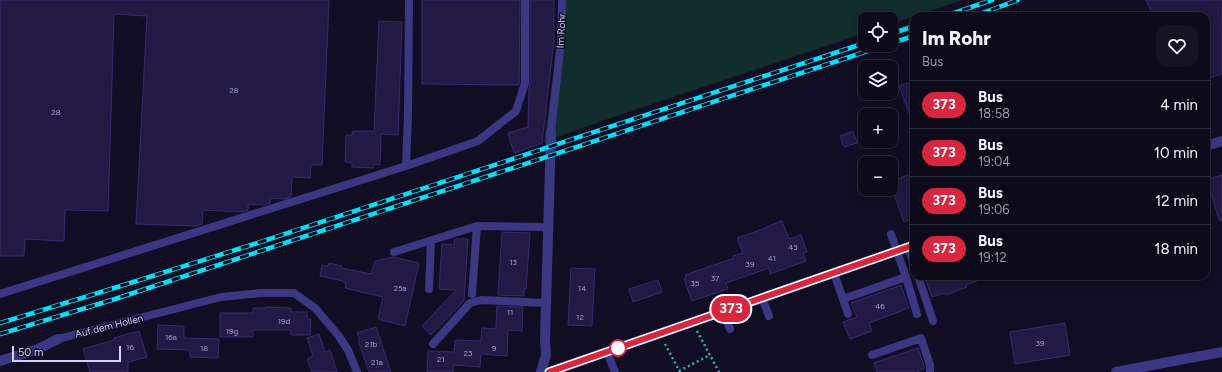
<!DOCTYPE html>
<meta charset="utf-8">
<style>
:root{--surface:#0d0a1a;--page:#161323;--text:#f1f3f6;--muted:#9a9aa2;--line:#2d2b39}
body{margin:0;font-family:Figtree,sans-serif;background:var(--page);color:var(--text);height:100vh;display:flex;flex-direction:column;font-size:15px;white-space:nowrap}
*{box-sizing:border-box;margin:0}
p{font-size:13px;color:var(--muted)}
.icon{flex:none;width:22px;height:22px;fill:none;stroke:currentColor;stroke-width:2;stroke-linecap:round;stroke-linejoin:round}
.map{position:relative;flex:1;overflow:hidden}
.drawer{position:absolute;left:910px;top:12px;width:300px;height:268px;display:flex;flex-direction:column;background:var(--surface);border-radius:12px;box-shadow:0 2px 10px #0003,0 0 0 1px var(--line)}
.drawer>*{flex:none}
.badge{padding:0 8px;border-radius:13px;font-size:14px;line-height:26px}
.controls{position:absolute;left:858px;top:12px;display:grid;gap:8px}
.controls a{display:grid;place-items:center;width:40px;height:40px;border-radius:8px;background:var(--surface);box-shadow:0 2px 10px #0003,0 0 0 1px var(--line);font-size:20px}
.scale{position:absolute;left:12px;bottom:10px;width:109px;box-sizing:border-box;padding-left:4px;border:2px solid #d5d0ff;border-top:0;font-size:11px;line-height:14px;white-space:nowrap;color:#d5d0ff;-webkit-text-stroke:3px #110e23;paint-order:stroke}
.map>.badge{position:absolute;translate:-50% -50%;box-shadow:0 0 0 2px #fff}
.round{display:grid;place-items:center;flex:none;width:42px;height:42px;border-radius:12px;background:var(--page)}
.overview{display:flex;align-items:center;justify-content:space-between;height:68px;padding:0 12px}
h1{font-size:19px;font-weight:800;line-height:30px}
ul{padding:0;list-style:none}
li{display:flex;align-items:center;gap:12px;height:48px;padding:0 12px;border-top:1px solid var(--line)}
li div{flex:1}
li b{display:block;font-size:15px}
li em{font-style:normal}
li .badge{min-width:44px;font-weight:700;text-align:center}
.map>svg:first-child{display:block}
</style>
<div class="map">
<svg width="1222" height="372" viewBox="0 0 1222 372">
<rect width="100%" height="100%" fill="#110e23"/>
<path fill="#112d2c" d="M558 0H963L891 24V19H865V33L593 124 544 142 558 39Z"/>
<path fill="#221944" stroke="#392b70" d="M0 0H329L322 165H311L310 178 292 177 291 197 284 199 270 198V203L265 205 248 204V210L242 212 203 210 202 224 196 226 136 224 147 16 114 14 108 211 65 210 64 241 25 239 24 256H0Z
M422 0H520L519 85 422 84Z
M530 0H554V40L542 143 514 153 508 133 528 127 529 90 530 83Z
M1146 0H1222V74L1206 79V16H1153Z
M379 21 402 22 398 135 381 134 380 165 373 164V168L352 167V163L345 162 346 135H352L353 131H374Z
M914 81V124H913L899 86Z
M853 131 857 143 844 147 840 136Z
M914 173V218L904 222 891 186V181Z
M1222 175V220H1219L1207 179Z
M782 221 789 239 801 235 807 252 803 253 806 261 770 274 769 268 752 274 726 283 728 289 692 301 684 279 686 278 685 275 734 258 733 256 743 253 737 238 766 228V227Z
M502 232 530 233 526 289H524V296L498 295Z
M455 239H468L464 301 431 335 422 326 456 290 439 289 442 244 454 245Z
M393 257 419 263 405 326 378 319 383 297 345 288 346 283 343 282V281L320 276 322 265 328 266 329 263 342 266 341 268 371 274 375 261Z
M571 268 595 269 592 326 568 325Z
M924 276H988V277L966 285 967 287 946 295 945 293 932 297Z
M658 280 662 292 633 302 629 289Z
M901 285 909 308 869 323 872 331 850 339 843 322 857 317 851 303Z
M497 306 523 307 522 331 508 330 507 356 481 354 480 367 454 365 453 372H427L428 351 454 352 455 340 481 341 482 328 496 329Z
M266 307 291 308V312H307V319H311L310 335H291V330H253V337H220V313H253V308H266Z
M1065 323 1070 355 1015 364 1010 332Z
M158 325 184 326V338L219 339 218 358 190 357V350L157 349Z
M376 327 391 372H369L358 340 360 339 357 333Z
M139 331 147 357 128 362V372H90L83 349 114 340V338Z
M319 334 325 352 330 350 337 372H312L307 359 313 356 307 338Z
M918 348 924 366V369L916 372H877L874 363Z"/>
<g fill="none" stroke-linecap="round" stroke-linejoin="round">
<path stroke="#2db6ae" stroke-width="2.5" stroke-dasharray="2 3" stroke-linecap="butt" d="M697 331 719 372
M665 344 680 372
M679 371 710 355"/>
<path stroke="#3b3883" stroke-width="8" d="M551 132 561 41 562 0
M406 166 478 141 516 111 525 83V0
M891 234 906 277 917 314
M908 247 914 265
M394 252 477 226 548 227
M834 273 848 314
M918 276 933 321
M429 289 431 241
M0 294 406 166 408 114 409 0
M472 294 477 226
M762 298 769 316
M843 299 906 277
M723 311 730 329
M58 339 221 297 260 293H294L315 308 338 335 348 350 357 372
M433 344 470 303 481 300 547 303
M607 352 615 372
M872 355 921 338 930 365V372"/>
<path stroke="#3b3883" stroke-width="10" d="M0 361 38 349 58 339
M541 372 546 355 545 339 551 132
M1116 372 1222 352"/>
<path stroke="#3b3883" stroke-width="10" d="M1206 146 1222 141
M549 372 914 245"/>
<g stroke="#00e0fb" stroke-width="4.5">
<path id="rail" d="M945 16 992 0
M974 16 1018 0
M891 34 914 26
M891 43 914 36
M0 323 111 289 248 246 865 43
M0 334 115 299 886 45"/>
</g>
<use href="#rail" stroke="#110e23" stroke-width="3" stroke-dasharray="9" stroke-linecap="butt"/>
</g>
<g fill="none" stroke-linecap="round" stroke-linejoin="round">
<g stroke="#fff" stroke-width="9">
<path id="line" d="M549 372 914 245"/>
</g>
<use href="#line" stroke="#d7263d" stroke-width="6"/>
</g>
<circle fill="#fff" stroke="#d7263d" stroke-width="2" cx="618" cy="348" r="8"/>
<g text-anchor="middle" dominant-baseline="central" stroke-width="3" stroke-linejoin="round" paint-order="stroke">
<g font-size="8" fill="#a8a2d0">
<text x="234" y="90">28</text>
<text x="56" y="112">28</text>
<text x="793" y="247">43</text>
<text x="772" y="258">41</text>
<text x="513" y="262">13</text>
<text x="750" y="264">39</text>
<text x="715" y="278">37</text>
<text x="695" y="283">35</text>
<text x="400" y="288">25a</text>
<text x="582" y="288">14</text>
<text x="880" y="306">46</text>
<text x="510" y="312">11</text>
<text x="580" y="317">12</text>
<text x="284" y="321">19d</text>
<text x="232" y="331">19g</text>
<text x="171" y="337">16a</text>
<text x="1040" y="343">39</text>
<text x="371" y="344">21b</text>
<text x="130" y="347">16</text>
<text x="204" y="348">18</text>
<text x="494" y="348">9</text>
<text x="468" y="353">23</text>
<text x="441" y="359">21</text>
<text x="377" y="362">21a</text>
</g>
<g font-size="10" fill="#d5d0ff" stroke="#110e23">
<text transform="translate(561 31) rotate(-87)">Im Rohr</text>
<text transform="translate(109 326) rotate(-14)">Auf dem Hollen</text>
</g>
</g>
</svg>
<div class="controls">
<a><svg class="icon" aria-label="locate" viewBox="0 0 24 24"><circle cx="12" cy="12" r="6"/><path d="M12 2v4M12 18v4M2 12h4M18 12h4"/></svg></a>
<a><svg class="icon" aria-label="layers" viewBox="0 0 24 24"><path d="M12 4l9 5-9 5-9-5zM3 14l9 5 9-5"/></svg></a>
<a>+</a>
<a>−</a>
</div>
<div class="scale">50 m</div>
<b class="badge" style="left:731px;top:309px;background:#d7263d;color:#fff">373</b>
<section class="drawer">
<div class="overview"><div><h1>Im Rohr</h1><p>Bus</p></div><a class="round"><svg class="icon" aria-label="heart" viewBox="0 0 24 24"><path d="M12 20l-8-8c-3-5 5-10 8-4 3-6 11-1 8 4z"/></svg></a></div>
<ul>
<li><span class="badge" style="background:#d7263d;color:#fff">373</span><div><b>Bus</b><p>18:58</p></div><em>4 min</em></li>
<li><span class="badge" style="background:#d7263d;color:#fff">373</span><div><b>Bus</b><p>19:04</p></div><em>10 min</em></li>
<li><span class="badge" style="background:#d7263d;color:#fff">373</span><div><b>Bus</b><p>19:06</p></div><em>12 min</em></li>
<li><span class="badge" style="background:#d7263d;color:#fff">373</span><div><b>Bus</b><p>19:12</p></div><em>18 min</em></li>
</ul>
</section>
</div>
